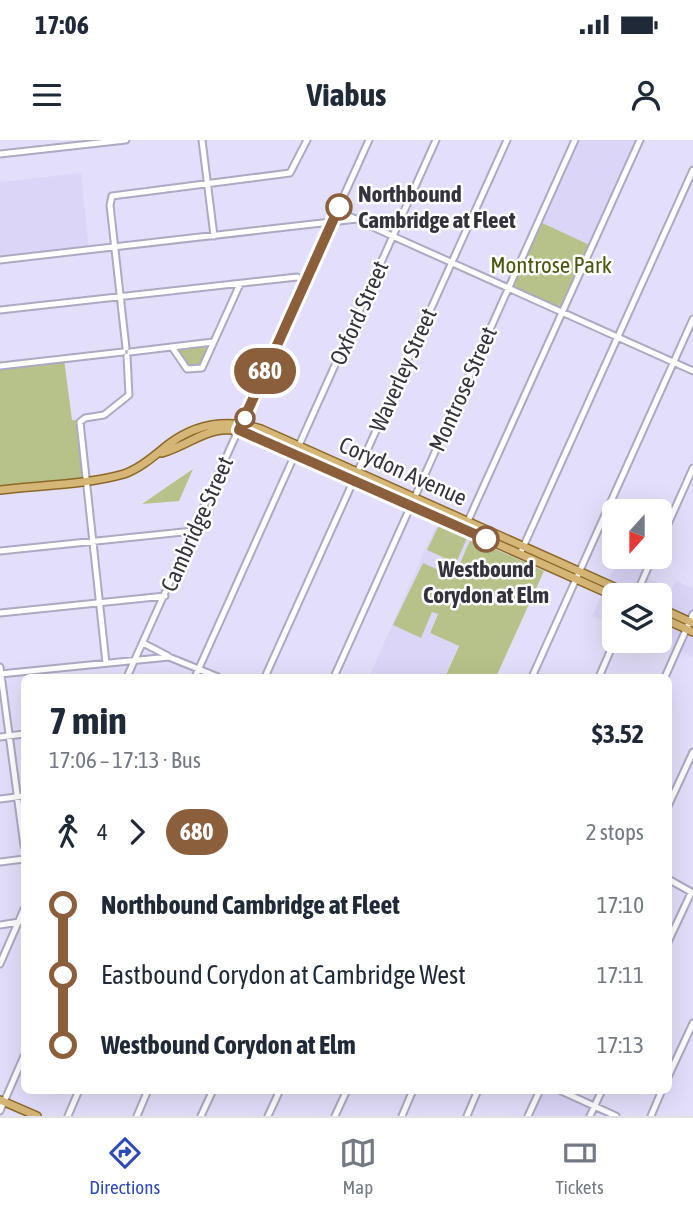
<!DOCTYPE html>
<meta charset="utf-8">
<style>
:root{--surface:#fff;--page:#f6f6f7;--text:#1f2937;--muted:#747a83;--line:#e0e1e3;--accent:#2e4aba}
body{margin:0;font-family:"Asap Condensed",sans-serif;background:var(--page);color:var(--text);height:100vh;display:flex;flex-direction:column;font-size:26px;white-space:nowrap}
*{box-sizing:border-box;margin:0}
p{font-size:23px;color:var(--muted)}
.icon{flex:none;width:38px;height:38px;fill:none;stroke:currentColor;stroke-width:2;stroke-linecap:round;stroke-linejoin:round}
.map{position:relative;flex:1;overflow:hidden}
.details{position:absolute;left:21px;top:534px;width:651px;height:420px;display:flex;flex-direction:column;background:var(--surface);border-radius:10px;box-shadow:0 7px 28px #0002}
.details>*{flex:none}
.badge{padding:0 14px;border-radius:23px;font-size:24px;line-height:46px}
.needle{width:46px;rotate:201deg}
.buttons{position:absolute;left:602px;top:359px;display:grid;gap:14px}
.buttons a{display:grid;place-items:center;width:70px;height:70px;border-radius:10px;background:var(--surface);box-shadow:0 7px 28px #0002;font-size:35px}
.map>.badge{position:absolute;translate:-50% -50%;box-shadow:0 0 0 4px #fff}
.legs{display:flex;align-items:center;gap:10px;height:77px;padding:0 28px;font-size:23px}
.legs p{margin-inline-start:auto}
.overview{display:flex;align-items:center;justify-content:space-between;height:119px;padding:0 28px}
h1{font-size:38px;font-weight:700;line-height:52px}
ul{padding:0 28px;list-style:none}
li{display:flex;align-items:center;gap:24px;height:70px;font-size:26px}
li i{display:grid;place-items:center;width:10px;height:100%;margin:0 9px;background:currentColor}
li i::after{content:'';width:18px;height:18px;margin:-9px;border:5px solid;border-radius:50%;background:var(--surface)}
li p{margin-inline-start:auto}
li:first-child i{background:linear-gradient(#0000 50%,currentColor 0)}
li:last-child i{background:linear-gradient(currentColor 50%,#0000 0)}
.status{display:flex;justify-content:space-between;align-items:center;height:49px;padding:0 35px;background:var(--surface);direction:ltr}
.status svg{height:19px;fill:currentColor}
header{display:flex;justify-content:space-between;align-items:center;height:91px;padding:0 28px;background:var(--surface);font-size:32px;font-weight:700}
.tabs{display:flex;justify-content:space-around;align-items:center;height:98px;border-top:2px solid var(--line);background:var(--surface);font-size:19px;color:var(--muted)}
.tabs a{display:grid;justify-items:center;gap:4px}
.tabs .current{color:var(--accent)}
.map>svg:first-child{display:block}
</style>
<div class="status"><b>17:06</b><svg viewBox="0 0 49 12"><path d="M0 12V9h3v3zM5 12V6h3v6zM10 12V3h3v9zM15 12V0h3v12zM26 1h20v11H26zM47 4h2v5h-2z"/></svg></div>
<header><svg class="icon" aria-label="menu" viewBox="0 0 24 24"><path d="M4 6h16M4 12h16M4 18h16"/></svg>Viabus<svg class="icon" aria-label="person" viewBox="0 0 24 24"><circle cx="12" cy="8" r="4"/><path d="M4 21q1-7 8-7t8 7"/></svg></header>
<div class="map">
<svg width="693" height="976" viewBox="0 0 693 976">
<rect width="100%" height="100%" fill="#e3dffb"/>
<path fill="#dbd5f8" d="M575 0H640L592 106 538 81Z
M81 33 89 110 0 120V42Z
M437 383 471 397 429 493 458 506 444 537H369Z
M619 418 646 431 644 437 672 449 676 441 693 448V483L660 468V455H632L607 444Z
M603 452 614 456V485L592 476Z
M660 477 693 492V517L657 501 660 500Z
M543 950H551L591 968 588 976H531Z"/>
<path fill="#b7c28a" d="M538 81 592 106 562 172 508 148Z
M213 202 202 228 187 229 172 207Z
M64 219 72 280H81L86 340 0 350V226Z
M193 329 179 361 142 364Z
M439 385 467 398 456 423 427 410Z
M471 398 544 431 496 537H445L459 506 430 493 438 474 432 472 421 498 393 485 423 423 454 437Z"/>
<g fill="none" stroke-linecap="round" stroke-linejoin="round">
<g stroke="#ada9c3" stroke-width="9">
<path id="minor" d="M202 0 214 96
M0 14 126 0
M339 67 349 76 388 94 693 231
M0 120 357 79
M0 170 297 137 305 140
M172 207 187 229 202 228 240 144
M126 208 110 65 112 56 290 33 307 0
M130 212 213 202
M0 226 123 212
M467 383 640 0
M660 402 693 328
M0 411 193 391
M520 414 693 30
M636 455 653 416
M0 473 165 456
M143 503 168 516
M106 523 80 282 85 278 104 275 129 255 127 216
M0 527 24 706
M0 534 169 517 218 537
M127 537 369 0
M195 537 436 0
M265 537 507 0
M334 537 575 0
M532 537 693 179
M599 537 615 500
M665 537 693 474
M0 597 24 594
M0 659 24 656
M668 666 693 612
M0 722 24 719
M668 739 693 753
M0 785 19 782
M668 802 691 753
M0 824 24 769
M668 937 693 883
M559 950 616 976
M0 971 24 916
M68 976 79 950
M137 976 148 950
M201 976 213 950
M268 976 280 950
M335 976 347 950
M402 976 413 950
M467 976 478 950
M528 976 540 950
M590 976 602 950
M651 976 662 950"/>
</g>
<g stroke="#8c6828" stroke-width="10">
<path id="major" d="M162 313C197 302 209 282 249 293L614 456
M0 350C40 345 85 345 124 334 141 328 155 315 169 304 198 282 228 279 261 289L632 455
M660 468 693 483
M660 477 693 492
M0 960 37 976"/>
</g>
<use href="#minor" stroke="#fff" stroke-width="5"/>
<use href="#major" stroke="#d6b677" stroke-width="7"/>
</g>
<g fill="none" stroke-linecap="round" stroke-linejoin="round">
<g stroke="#fff" stroke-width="16">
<path id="line-1" d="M339 67 239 290 486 399"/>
</g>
<use href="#line-1" stroke="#8b5e3c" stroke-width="10"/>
</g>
<g fill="#fff" stroke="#8b5e3c" stroke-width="3.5">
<circle cx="339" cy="67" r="12"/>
<circle cx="245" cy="278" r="9"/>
<circle cx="486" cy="399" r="12"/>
</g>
<g text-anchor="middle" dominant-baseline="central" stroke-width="5" stroke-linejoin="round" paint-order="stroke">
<g font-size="23" font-weight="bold" fill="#34323d" stroke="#fff" text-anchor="start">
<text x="358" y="54">Northbound<tspan x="358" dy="26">Cambridge at Fleet</tspan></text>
<text x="486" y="429" text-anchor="middle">Westbound<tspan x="486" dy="26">Corydon at Elm</tspan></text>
</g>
<g font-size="23" fill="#4c550f" stroke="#fff">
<text x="551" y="125">Montrose Park</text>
</g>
<g font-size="23" fill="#34323d" stroke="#fff">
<text transform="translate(359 173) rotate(-66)">Oxford Street</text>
<text transform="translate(403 230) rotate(-66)">Waverley Street</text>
<text transform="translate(463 249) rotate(-66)">Montrose Street</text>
<text transform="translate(403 331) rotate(24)">Corydon Avenue</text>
<text transform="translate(197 384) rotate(-66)">Cambridge Street</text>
</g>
</g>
</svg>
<div class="buttons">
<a><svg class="needle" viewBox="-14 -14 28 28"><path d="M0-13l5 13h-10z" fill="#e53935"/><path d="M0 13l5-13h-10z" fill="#747a83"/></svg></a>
<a><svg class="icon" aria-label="layers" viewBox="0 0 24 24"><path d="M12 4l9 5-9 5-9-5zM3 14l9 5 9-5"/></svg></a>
</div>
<b class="badge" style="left:265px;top:231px;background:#8b5e3c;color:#fff">680</b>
<section class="details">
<div class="overview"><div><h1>7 min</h1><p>17:06 – 17:13 · Bus</p></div><b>$3.52</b></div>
<div class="legs"><svg class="icon" aria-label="walk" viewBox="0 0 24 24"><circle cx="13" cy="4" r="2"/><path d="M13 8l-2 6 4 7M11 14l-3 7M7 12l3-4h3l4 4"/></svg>4<svg class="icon" aria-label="forward" viewBox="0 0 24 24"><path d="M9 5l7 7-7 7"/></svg><b class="badge" style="background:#8b5e3c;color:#fff">680</b><p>2 stops</p></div>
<ul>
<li><i style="color:#8b5e3c"></i><b>Northbound Cambridge at Fleet</b><p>17:10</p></li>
<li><i style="color:#8b5e3c"></i><span>Eastbound Corydon at Cambridge West</span><p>17:11</p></li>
<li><i style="color:#8b5e3c"></i><b>Westbound Corydon at Elm</b><p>17:13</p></li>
</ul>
</section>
</div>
<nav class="tabs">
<a class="current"><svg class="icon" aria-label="directions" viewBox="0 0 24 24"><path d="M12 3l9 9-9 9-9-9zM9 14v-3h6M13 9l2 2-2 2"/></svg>Directions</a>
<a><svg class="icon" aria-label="map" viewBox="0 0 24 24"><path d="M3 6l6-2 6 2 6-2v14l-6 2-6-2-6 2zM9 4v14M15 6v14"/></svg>Map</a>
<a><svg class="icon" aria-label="tickets" viewBox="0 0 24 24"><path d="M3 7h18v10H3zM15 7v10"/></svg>Tickets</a>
</nav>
